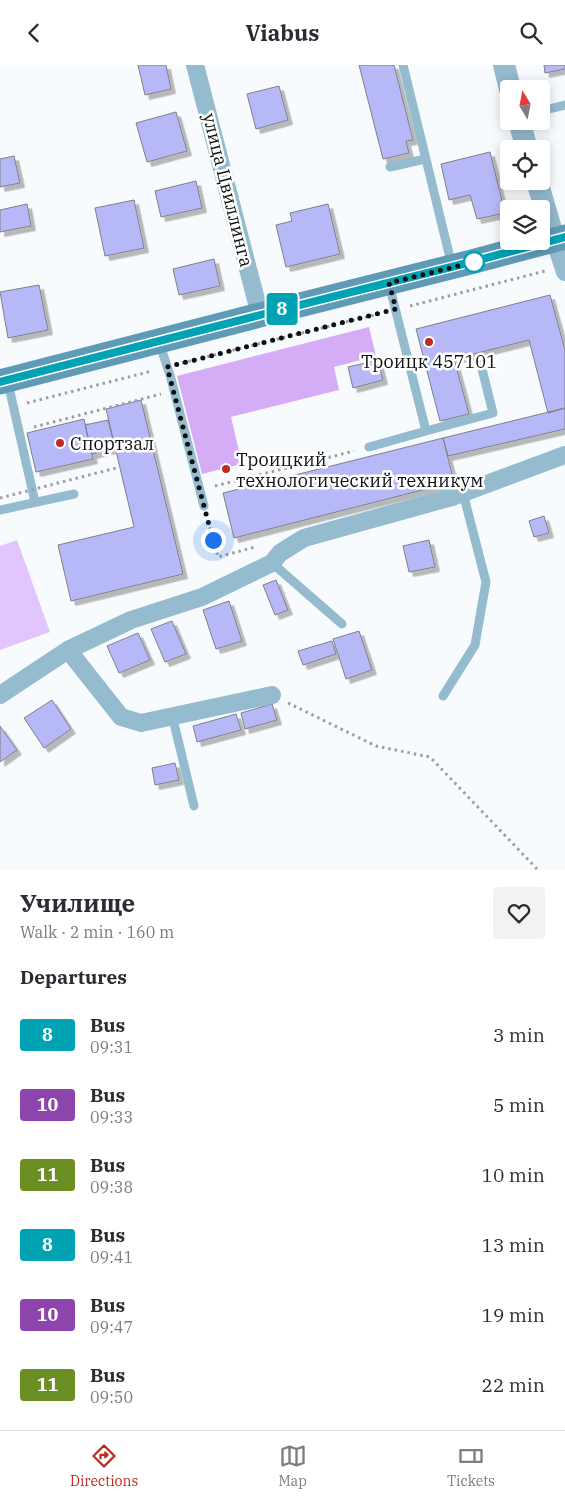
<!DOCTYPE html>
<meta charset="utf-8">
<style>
:root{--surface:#fff;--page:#f2f2f3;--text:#2b2b33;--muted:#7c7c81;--line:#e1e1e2;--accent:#bb2d22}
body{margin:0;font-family:"IBM Plex Serif",serif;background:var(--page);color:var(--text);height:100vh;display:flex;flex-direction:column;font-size:19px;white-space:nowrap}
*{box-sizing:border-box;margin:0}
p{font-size:16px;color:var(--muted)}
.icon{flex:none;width:28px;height:28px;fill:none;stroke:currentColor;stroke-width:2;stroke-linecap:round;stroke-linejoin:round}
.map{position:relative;height:805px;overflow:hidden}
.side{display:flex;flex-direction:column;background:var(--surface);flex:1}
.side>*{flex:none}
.badge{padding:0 10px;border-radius:4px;font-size:18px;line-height:32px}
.needle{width:32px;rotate:350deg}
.buttons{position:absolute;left:500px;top:15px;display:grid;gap:10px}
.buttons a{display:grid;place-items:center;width:50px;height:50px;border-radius:5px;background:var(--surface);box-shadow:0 2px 12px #0003;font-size:25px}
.you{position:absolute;width:25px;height:25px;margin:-12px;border:4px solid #fff;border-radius:50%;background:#1a73e8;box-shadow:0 0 0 8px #1a73e833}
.map>.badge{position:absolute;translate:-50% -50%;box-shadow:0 0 0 2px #fff}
h2{padding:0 20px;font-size:19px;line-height:45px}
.round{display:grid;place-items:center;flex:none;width:52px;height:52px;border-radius:5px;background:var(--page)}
.summary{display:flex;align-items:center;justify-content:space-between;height:85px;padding:0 20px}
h1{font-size:24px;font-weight:800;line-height:38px}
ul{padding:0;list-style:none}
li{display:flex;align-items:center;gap:15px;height:70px;padding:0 20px}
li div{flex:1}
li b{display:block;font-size:19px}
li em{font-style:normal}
li .badge{min-width:55px;font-weight:700;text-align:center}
header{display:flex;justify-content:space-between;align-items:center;height:65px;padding:0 20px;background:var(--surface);font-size:22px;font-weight:800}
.menu{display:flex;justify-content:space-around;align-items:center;height:70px;border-top:1px solid var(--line);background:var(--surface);font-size:14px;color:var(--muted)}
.menu a{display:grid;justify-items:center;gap:2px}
.menu .active{color:var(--accent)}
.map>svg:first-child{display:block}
</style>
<header><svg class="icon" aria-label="back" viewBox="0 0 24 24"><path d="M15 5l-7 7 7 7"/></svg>Viabus<svg class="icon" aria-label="search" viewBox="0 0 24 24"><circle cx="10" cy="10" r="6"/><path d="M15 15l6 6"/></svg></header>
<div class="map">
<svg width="565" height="805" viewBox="0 0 565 805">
<defs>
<filter id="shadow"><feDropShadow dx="4.5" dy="4.5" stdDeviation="0" flood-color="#0004"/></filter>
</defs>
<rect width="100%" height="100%" fill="#f8fbfe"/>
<path fill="#e3c5fd" d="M17 475 50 567 0 585V481Z"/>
<path fill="#d5acf6" d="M369 262 376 291 334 302 339 325 231 352 242 399 202 409 177 311Z"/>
<path fill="#b6b8f7" stroke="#7f8087" filter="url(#shadow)" d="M138 0H166L171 24 145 30Z
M359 0H394L413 75 406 76 409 88 383 94Z
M544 0H565V4L545 8Z
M279 21 288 55 256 64 247 29Z
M176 47 187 86 147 97 136 58Z
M490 87 505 148 477 154 470 130 449 135 441 99Z
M14 91 20 118 0 122V94Z
M196 116 202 143 161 152 155 126Z
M134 135 144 183 105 191 95 143Z
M27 139 31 161 0 167V145Z
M328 139 340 189 286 202 276 160 292 156 290 148Z
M214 194 220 221 179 230 173 204Z
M39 220 48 265 8 273 0 227Z
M550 230 565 285V343L548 348 529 275 454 294 469 349 440 356 416 264Z
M378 295 383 315 353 323 348 302Z
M141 335 183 509 71 536 58 480 134 462 106 344Z
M565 343V364L448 391 443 373Z
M84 354 93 394 36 407 27 368Z
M108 355 115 383 92 389 85 360Z
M443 373 454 417 234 473 223 428Z
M544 451 549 468 534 472 529 456Z
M429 475 435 502 409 507 403 481Z
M276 515 288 545 275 550 263 520Z
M229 536 242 576 216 584 203 545Z
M172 556 186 589 165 597 151 564Z
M359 566 372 605 346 614 333 574Z
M138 568 150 595 119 608 107 581Z
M332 576 336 589 303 600 298 586Z
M52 635 71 664 44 683 24 653Z
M272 639 277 655 245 664 241 648Z
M236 649 241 665 197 677 193 661Z
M0 661 17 685 0 697Z
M175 698 179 715 155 720 152 703Z"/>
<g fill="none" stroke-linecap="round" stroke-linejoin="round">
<path stroke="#9c9ea1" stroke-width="3" stroke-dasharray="2.5 4" stroke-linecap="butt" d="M410 241 545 206
M182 298 382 248
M27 338 152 306
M34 362 161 329
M215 421 354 386
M208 456 218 492 255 482
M288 638 376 681 430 692 538 805"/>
<path stroke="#94bbce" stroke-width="9" d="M403 0 452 201
M541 46 565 40
M390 102 425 94
M159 277 170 310 204 441
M8 318 35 437
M426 366 493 348 481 300
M369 382 426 366 389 219
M0 445 74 429
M272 498 342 559
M443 631 475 580 486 517 463 428
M172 650 194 741"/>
<path stroke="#94bbce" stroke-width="18" d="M195 0 260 250
M554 174 565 207
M68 585 121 652 141 658 272 630
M0 630 68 585 131 555 202 532 272 498 280 488 304 473 452 432 565 390"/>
<path stroke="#94bbce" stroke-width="22" d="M504 0 510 24
M519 56 527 84
M537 116 554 174"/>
<path stroke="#5f9bb7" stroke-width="25" d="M0 317 260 250 471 197 565 172"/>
<path stroke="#9c9ea1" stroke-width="3" stroke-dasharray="2.5 4" stroke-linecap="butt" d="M0 433 120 402"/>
</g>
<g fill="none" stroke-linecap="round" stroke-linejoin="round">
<g stroke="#fff" stroke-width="11">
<path id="line" d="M0 317 260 250 471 197 565 172"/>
</g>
<use href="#line" stroke="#00a3b4" stroke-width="8"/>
<path stroke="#0d0f11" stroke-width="5" stroke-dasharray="0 9" d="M213 475 167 302 396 244 389 218 474 197"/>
</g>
<circle fill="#fff" stroke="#00a3b4" stroke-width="2.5" cx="474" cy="197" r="10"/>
<g fill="#bb2d22" stroke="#fff" stroke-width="2">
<circle cx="429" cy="277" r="5"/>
<circle cx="60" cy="378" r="5"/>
<circle cx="226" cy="404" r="5"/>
</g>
<g text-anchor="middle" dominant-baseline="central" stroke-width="5" stroke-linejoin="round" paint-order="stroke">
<g font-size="18" fill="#0d0f11" stroke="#fff">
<text transform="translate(228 125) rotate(76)">улица Цвиллинга</text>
</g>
<g font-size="18" fill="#0d0f11" stroke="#fff" text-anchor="start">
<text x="429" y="296" text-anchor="middle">Троицк 457101</text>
<text x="70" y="378">Спортзал</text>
<text x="236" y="394">Троицкий<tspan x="236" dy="21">технологический техникум</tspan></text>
</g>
</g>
</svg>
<div class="buttons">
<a><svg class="needle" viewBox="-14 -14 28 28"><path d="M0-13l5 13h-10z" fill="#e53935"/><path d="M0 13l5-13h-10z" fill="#7c7c81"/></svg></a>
<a><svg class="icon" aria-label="locate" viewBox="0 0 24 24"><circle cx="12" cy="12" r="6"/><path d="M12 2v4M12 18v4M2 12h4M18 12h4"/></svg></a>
<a><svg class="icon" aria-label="layers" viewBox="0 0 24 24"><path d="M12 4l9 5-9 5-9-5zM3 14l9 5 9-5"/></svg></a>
</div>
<div class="you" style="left:213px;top:475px"></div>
<b class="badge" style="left:282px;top:244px;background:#00a3b4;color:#fff">8</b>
</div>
<section class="side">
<div class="summary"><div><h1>Училище</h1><p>Walk · 2 min · 160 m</p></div><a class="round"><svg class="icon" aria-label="heart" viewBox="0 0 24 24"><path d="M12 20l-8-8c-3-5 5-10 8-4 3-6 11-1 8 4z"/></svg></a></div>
<h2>Departures</h2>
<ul>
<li><span class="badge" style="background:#00a3b4;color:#fff">8</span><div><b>Bus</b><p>09:31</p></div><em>3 min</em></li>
<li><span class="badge" style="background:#8e44ad;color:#fff">10</span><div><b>Bus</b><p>09:33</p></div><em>5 min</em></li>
<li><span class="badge" style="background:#6b8e23;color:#fff">11</span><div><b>Bus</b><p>09:38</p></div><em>10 min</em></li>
<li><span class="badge" style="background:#00a3b4;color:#fff">8</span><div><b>Bus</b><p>09:41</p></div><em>13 min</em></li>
<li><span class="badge" style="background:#8e44ad;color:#fff">10</span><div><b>Bus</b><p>09:47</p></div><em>19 min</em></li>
<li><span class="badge" style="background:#6b8e23;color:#fff">11</span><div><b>Bus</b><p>09:50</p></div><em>22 min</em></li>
</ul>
</section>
<nav class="menu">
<a class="active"><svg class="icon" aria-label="directions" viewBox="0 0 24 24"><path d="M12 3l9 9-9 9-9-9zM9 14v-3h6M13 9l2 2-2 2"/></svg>Directions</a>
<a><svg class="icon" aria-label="map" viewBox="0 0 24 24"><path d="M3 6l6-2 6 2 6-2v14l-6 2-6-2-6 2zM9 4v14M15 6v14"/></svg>Map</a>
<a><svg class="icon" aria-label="tickets" viewBox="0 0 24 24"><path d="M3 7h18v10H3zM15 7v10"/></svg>Tickets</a>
</nav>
